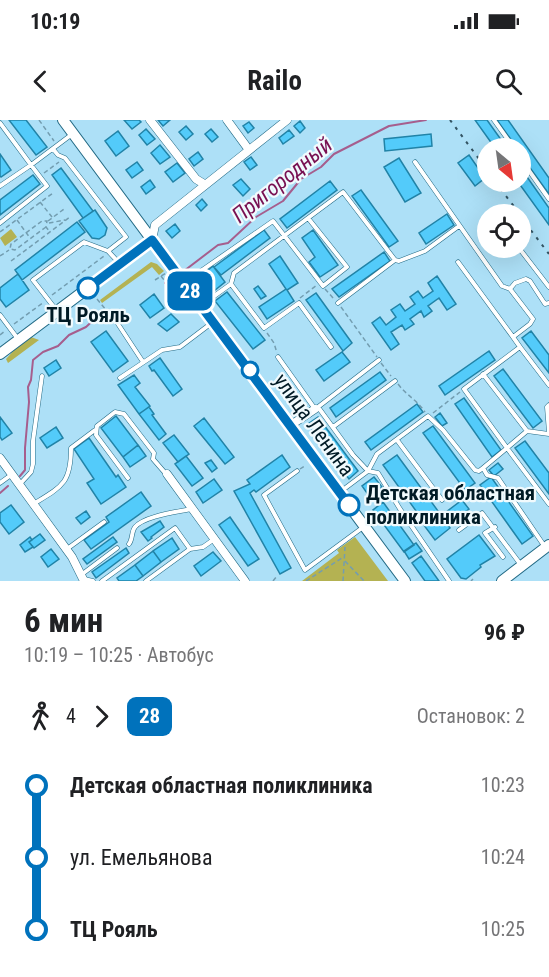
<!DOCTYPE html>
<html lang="ru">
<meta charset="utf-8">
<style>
:root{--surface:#fff;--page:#f6f6f6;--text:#202124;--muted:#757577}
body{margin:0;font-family:"Roboto Condensed",sans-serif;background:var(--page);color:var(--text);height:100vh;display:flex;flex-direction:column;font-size:22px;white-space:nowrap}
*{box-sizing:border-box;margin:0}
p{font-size:20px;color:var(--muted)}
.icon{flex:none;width:33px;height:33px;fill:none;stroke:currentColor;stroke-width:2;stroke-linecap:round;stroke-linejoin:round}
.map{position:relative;height:461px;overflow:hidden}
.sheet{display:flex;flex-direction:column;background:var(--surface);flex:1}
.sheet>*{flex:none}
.badge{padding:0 12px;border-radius:9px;font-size:21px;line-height:39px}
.needle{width:39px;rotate:151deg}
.controls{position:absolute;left:477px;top:18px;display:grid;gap:12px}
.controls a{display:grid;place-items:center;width:54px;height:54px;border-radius:50%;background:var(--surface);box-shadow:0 6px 24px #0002;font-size:30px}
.map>.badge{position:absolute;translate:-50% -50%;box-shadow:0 0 0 3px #fff}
.legs{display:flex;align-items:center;gap:9px;height:66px;padding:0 24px;font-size:20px}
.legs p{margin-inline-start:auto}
.summary{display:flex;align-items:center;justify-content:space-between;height:102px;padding:0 24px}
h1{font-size:33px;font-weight:700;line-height:45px}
ul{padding:0 24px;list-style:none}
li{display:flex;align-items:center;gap:21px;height:72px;font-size:22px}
li i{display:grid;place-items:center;width:9px;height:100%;margin:0 8px;background:currentColor}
li i::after{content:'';width:15px;height:15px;margin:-8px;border:4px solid;border-radius:50%;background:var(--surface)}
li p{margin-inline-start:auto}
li:first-child i{background:linear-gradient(#0000 50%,currentColor 0)}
li:last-child i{background:linear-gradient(currentColor 50%,#0000 0)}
.status{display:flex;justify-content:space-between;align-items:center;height:42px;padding:0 30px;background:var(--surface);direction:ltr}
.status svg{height:16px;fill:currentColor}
header{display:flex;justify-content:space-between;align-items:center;height:78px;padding:0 24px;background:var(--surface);font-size:27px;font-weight:700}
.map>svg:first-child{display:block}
</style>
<div class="status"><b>10:19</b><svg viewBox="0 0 49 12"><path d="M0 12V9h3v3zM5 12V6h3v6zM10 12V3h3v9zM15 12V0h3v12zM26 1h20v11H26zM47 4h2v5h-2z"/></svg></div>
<header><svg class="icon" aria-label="back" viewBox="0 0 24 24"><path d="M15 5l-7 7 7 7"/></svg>Railo<svg class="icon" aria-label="search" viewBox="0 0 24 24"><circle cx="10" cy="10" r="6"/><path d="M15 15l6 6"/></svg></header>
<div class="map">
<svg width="549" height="461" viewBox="0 0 549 461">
<rect width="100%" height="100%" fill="#ade0f7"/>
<path fill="#b4b252" d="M11 109 17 117 5 126 0 118Z
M151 142 157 144 164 151 159 155 152 147 102 183 100 180Z
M31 217 39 220 8 243 6 239 17 227Z
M355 417 388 461H302L339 433 337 430Z"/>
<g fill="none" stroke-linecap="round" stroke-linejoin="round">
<path stroke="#a65e8d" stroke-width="2" d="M180 154 218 125 228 123 256 97 283 81 301 59 321 47 334 34 389 6 426 0
M165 163 175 157
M20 356 25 350V328L29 282 28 267 31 260 33 240 43 232 58 226 69 215 86 207 100 194 106 193
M0 373 8 366"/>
</g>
<path fill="#53cbfa" stroke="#2183a7" stroke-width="1.5" d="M9 0H26L47 27 36 35Z
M124 0H139L141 2 132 9Z
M158 0H170L163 6Z
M475 0H487L507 28H495Z
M497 0H508L549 58V74L520 34V28H517Z
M300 1 305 8 300 13 294 6Z
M249 2 254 8 248 13 243 6Z
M186 6 193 14 186 20 179 12Z
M146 9 155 19 147 25 139 15Z
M211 9 218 17 212 22 205 14Z
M289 10 294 16 283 24 279 18Z
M118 11 129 26 116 36 105 21Z
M431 14 432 26 385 31 384 19Z
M160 25 170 37 160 44 151 33Z
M198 32 203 39 194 46 189 39Z
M0 34 11 50 1 57 0 56Z
M469 35 485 58 475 66 458 43Z
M251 37 257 45 250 50 244 42Z
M399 38 421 73 405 82 384 47Z
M137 42 143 50 132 58 126 50Z
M177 43 185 53 173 62 165 52Z
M520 47 549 88V105L518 62H520Z
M61 48 93 91 83 98 52 55Z
M33 55 40 64 0 95V80Z
M241 59 250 69 243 76 233 65Z
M150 60 155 67 146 74 141 67Z
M330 61 337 70 287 108 280 99Z
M361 70 398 121 389 127 352 76Z
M202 79 207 85 201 91 196 85Z
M95 90 107 108 105 115 99 119 92 118 79 101Z
M447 94 454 105 426 124 419 113Z
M77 102 85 112 22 160 15 150Z
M175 104 180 111 172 118 166 111Z
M264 110 270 118 221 155 214 147Z
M313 110 338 145 320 157 309 142 315 137 302 118Z
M384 132 390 141 339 177 332 169Z
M280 136 298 163 287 170 294 181 267 199 259 187 286 169 269 144Z
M213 146 225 162 214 171 202 155Z
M18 154 29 170 6 187 0 179V168Z
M437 156 456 184 447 190 439 178 428 186 432 191 424 197 421 191 410 199 414 204 405 210 402 205 391 212 399 224 391 230 372 203 380 197 386 205 396 197 391 190 400 184 405 191 415 184 410 177 418 171 423 178 433 171 428 163Z
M258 166 266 176 261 179 254 169Z
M227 172 265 220 253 229 215 181Z
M316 173 352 223 343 231 306 180Z
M154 174 164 188 150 198 140 185Z
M171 194 179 202 167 211 158 204Z
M106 211 128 241 113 252 91 222Z
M531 211 549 235V253L522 218Z
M489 231 495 240 445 275 439 266Z
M342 232 350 242 324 261 316 250Z
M160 238 182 269 173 276 154 250 152 251 149 246Z
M56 240 61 248 49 256 44 248Z
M503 249 542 301 533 308 494 256Z
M380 252 386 260 336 297 330 288Z
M134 255 140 263 135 267 150 286 139 294 118 265Z
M464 278 501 330 492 337 455 284Z
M417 284 423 292 371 330 365 322Z
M149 287 154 294 152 295 166 314 159 320 139 294Z
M440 293 447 303 442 306 435 297Z
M116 296 138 325 123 337 101 308Z
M0 297 12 313 2 320 0 317Z
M318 297 358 351 349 359 308 304Z
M204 298 234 337 225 344 194 306Z
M433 306 475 363 465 370 423 313Z
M56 307 63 318 47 328 40 318Z
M174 315 189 334 178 342 163 323Z
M89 318 116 357 118 355 126 367 101 384 87 363 94 359 74 329Z
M525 321 549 353V374L515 328Z
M138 325 146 336 130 347 123 337Z
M282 335 290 347 256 372 254 370 250 373 291 448 280 454 234 371 250 364 247 360Z
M397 335 438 391 424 402 383 345Z
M186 336 203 358 192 366 175 344Z
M211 340 217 348 212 352 205 343Z
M498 343 503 349 494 356 489 350Z
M374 357 382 367 369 376 362 366Z
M491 357 533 416 522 424 480 365Z
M214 359 222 370 203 383 196 372Z
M141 372 151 386 91 429 84 420 109 402 106 397Z
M462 380 469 389 450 404 442 395Z
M383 382 414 425 404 432 373 390Z
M11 385 24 402 9 414 0 402V393Z
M86 391 90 397 81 404 76 398Z
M438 393 450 408 435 420 423 404Z
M230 397 259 439 248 446 219 405Z
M160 401 164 407 151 417 152 418 148 421 141 412Z
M40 414 45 420 34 428 29 422Z
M479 415 495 436 480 445 481 447 466 459 461 458 447 439Z
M30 417 32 420 29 422 33 427 25 432 20 425Z
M113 417 117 422 87 444 83 439Z
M172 418 179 429 161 442 153 431Z
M416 423 422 431 409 439 404 431Z
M126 428 129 433 96 458 92 452Z
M51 429 59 439 48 447 41 437Z
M153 431 161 442 143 456 135 445Z
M213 432 221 441 201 456 194 446Z
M421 436 439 461H425L412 443Z
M135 445 143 456 136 461H119L117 458Z"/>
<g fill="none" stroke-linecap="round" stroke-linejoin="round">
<g stroke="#236a85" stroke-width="5">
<path id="lane" d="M494 0 514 28
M0 3 31 45 71 15
M53 29 58 35 65 38 126 117 108 131 84 122 33 160 57 191
M520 38 549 79
M415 42 502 166 510 169 533 199 530 204 513 217 520 227
M0 66 31 45 47 66 0 103
M519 128 549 167
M108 131 120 144
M395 140 399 141 425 131 459 106
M458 142 513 217
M185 162 273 101 323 166 347 147 308 98
M231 164 264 208 299 183 331 227
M510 169 515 163 526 159 530 161 545 184 549 183
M203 184 231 164 234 153 343 72 395 140 338 183
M0 195 18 219
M118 204 143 242
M278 237 315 289 318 287 353 335 368 351 378 353 400 389 449 461
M483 254 527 311
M120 258 162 230 180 227 213 202
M549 285 547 287 549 312
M318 287 379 240
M333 307 395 261
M549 314 527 311 507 328 549 384
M397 320 442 380
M483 348 507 328 464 269 520 227 549 265
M297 351 264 375 305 450 362 408
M128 358 96 315 97 306 115 292 124 294 154 333 153 339 166 354
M0 363 11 355
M20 364 31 352 33 344V321L42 256
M340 372 368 351 377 334 428 296 443 310 475 350 479 351 483 348 487 355 498 358 545 427
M35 383C63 366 71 362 71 328L95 310
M495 407 485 413 503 437
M459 410 482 393 521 445
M129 424C133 419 131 412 135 407 144 396 177 392 191 389
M67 429 104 402
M190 429 203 427 213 420
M81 455 117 428
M84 459 93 461
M102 461 175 408 190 429 146 461"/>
</g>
<g stroke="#236a85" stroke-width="9">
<path id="street" d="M150 0 196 59 204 64
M227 0 249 30
M152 120 155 105 287 0
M291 305 315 289
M0 338 72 437 84 461
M167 354 245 461"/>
</g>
<g stroke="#236a85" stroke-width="12">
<path id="secondary" d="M63 0 405 461
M0 234 152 120
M502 461 549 425"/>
</g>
<path stroke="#739db0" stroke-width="1.5" stroke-dasharray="4.5 3" stroke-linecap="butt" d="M39 0 54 21
M44 53 59 42
M40 82 52 97
M17 100 30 118
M48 101 64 89
M49 103 65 100
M46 107 15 130 10 129 11 124 42 101H47L46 107 50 112
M0 112 53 73
M0 136 9 130
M11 141 70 97
M161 156 180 181 183 178
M155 160 166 153
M325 169 334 179
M52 175 104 136
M300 178 317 165
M97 179 115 201
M341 187 377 237
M14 204 44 182
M267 213 274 223 277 233
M0 215 5 211
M381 243 391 256
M398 264C407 276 417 280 425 292
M433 293 460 272
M300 349 306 345
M345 441 364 461
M273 461 277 456
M306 461 345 436
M343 461 345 427
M471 461 473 459"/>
<use href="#lane" stroke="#fff" stroke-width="4"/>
<use href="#street" stroke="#fff" stroke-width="8"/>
<use href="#secondary" stroke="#fff" stroke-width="10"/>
<path stroke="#335463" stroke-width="2" stroke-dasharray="3 6" stroke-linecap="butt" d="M450 0 488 51
M495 62 520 94
M520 96 549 134"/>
</g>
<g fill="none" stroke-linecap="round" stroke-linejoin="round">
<g stroke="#fff" stroke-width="14">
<path id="line-1" d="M88 168 152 120 349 385"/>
</g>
<use href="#line-1" stroke="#0072bc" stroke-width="9"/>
</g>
<g fill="#fff" stroke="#0072bc" stroke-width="3">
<circle cx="88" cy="168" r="10"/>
<circle cx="250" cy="250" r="8"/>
<circle cx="349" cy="385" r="10"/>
</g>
<g text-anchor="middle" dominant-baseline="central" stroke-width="4.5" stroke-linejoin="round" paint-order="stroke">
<g font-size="21" font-weight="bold" fill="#001a25" stroke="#f1fafd">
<text x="88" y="195">ТЦ Рояль</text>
<text x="366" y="373" text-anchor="start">Детская областная<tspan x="366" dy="24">поликлиника</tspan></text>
</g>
<g font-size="21" fill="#001a25" stroke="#f1fafd">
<text transform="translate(314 305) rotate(54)">улица Ленина</text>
</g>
<g font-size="22" font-style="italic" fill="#781052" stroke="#f1fafd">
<text transform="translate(282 60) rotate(-39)">Пригородный</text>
</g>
</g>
</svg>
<div class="controls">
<a><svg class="needle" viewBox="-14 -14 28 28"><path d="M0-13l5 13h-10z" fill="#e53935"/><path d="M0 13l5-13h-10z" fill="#757577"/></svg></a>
<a><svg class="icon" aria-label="locate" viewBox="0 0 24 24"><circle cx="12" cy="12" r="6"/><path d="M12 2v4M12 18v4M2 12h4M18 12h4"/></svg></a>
</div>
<b class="badge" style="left:190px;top:171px;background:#0072bc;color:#fff">28</b>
</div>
<section class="sheet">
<div class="summary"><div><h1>6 мин</h1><p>10:19 – 10:25 · Автобус</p></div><b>96 ₽</b></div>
<div class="legs"><svg class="icon" aria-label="walk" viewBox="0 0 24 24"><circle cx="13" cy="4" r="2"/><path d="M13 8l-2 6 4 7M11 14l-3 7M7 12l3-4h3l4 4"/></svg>4<svg class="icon" aria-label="forward" viewBox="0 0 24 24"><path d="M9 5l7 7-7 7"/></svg><b class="badge" style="background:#0072bc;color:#fff">28</b><p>Остановок: 2</p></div>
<ul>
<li><i style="color:#0072bc"></i><b>Детская областная поликлиника</b><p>10:23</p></li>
<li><i style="color:#0072bc"></i><span>ул. Емельянова</span><p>10:24</p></li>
<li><i style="color:#0072bc"></i><b>ТЦ Рояль</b><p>10:25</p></li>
</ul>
</section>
